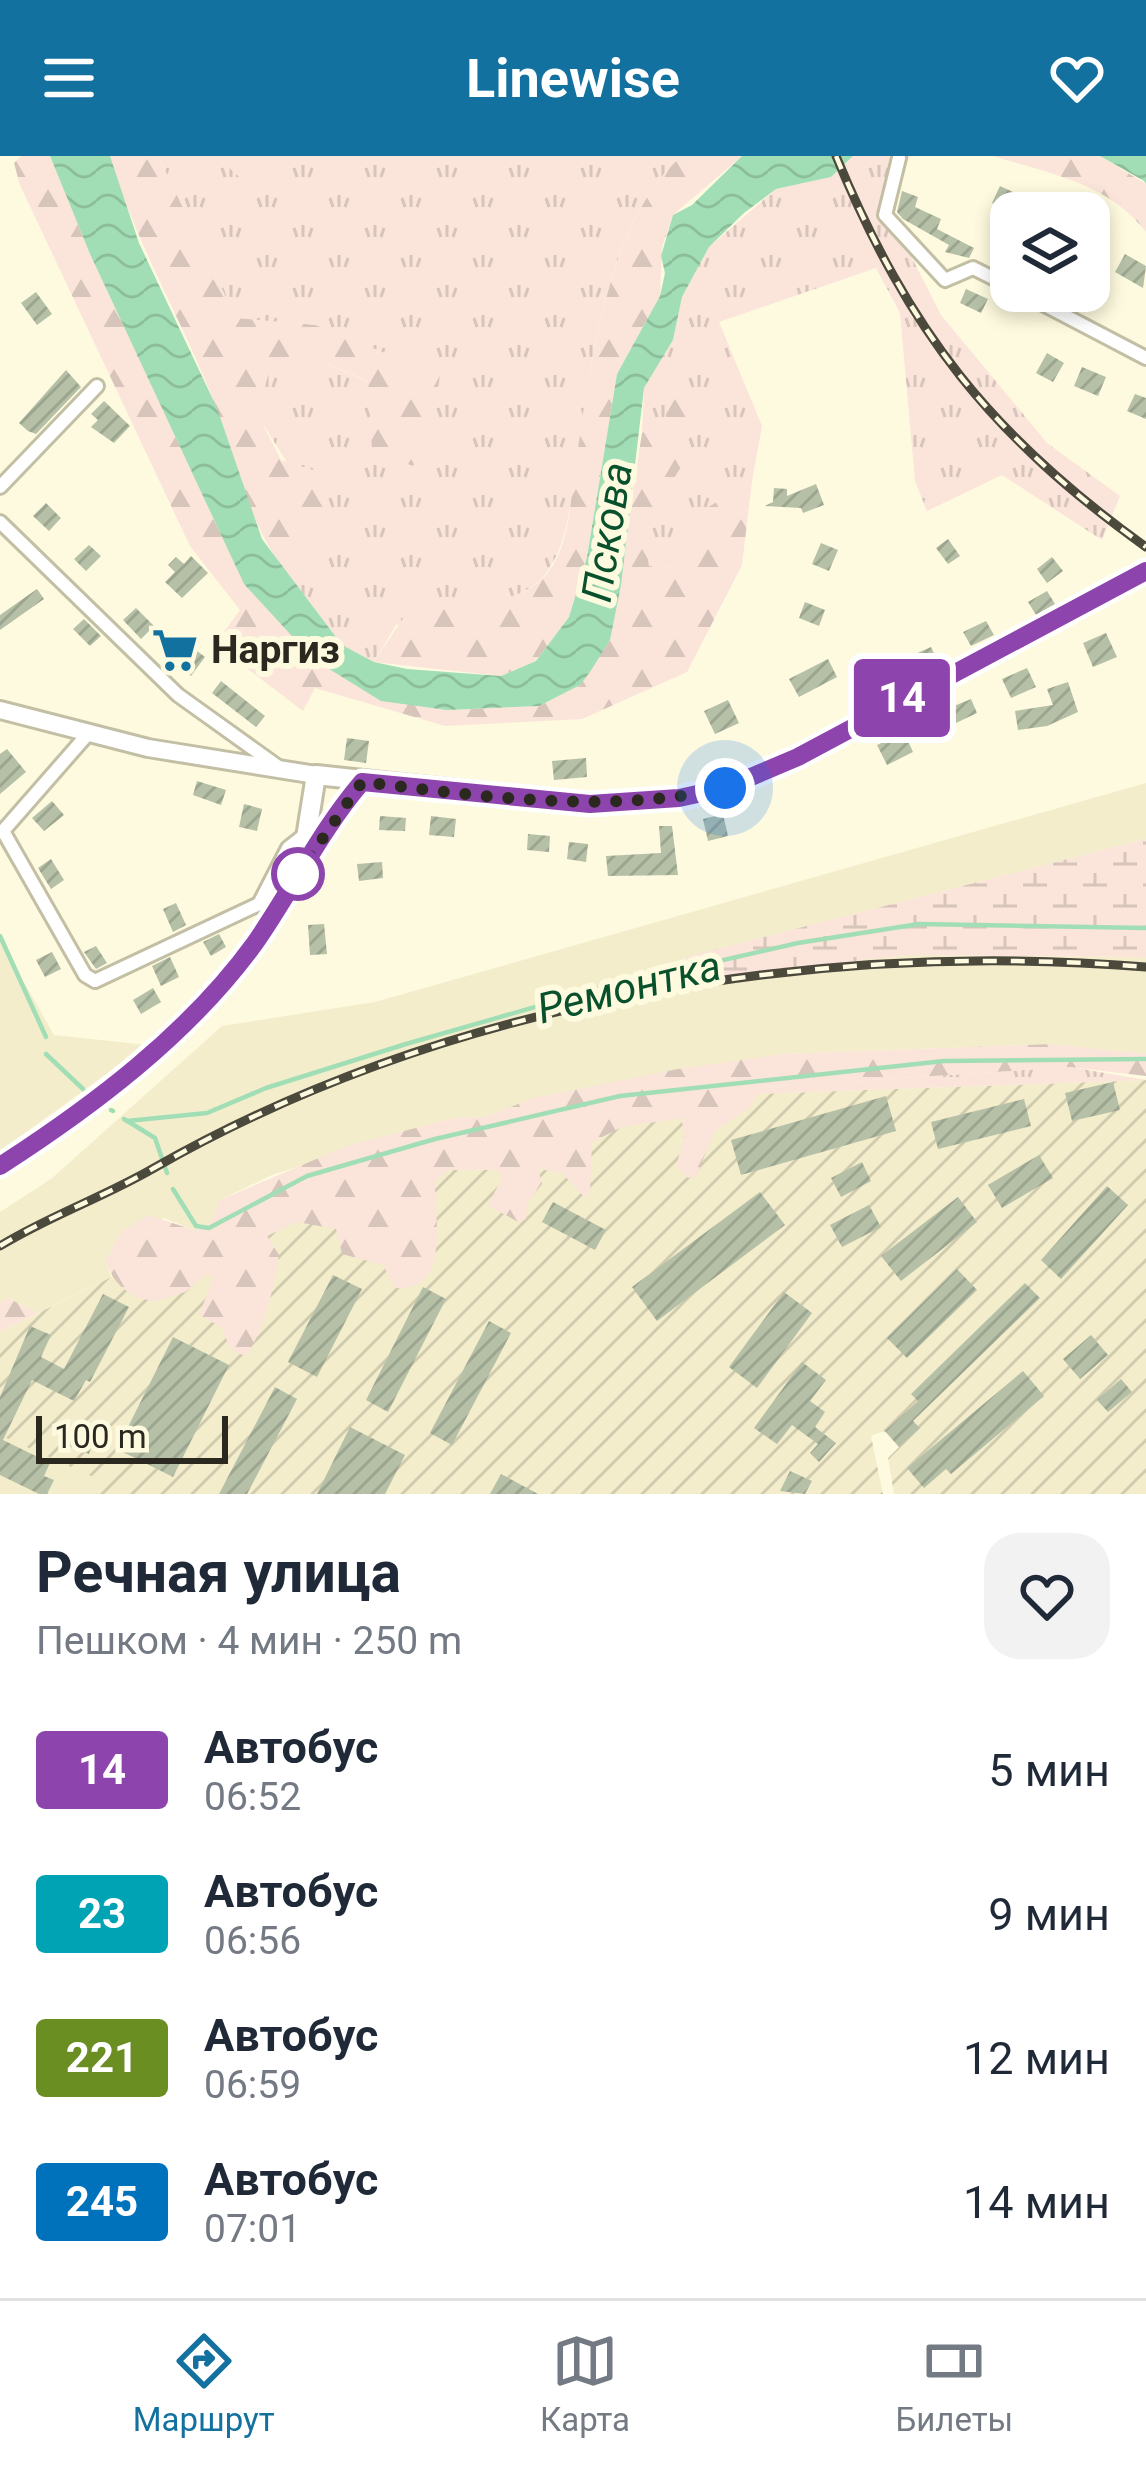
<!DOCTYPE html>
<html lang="ru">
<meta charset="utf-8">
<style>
:root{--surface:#fff;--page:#f2f2f3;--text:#1f2937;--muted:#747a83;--line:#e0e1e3;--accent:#13719f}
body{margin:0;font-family:Roboto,sans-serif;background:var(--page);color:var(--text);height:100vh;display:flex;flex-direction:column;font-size:45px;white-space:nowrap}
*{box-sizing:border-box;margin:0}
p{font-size:39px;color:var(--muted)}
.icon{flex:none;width:66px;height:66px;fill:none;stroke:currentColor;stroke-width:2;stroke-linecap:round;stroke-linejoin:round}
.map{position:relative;height:1338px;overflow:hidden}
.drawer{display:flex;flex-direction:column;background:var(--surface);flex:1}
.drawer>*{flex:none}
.badge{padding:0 24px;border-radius:9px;font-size:42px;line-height:78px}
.fabs{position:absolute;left:990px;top:36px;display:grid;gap:24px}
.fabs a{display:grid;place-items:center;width:120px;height:120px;border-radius:24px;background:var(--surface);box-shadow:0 6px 18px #0003;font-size:60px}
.scale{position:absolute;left:36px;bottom:30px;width:192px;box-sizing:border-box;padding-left:12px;border:6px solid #2b291f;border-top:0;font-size:33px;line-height:42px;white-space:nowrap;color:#2b291f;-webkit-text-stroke:9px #fefadf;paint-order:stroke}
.you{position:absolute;width:60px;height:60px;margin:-30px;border:9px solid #fff;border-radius:50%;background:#1a73e8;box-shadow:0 0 0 18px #1a73e833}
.map>.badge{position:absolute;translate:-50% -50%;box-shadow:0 0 0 6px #fff}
.round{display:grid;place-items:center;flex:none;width:126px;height:126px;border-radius:36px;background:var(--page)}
.overview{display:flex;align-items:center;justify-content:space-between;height:204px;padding:0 36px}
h1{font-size:57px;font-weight:700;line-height:90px}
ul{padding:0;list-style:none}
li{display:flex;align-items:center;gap:36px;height:144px;padding:0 36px}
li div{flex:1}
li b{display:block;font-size:45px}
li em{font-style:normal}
li .badge{min-width:132px;font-weight:700;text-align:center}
header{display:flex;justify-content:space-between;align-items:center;height:156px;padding:0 36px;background:var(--accent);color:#fff;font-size:54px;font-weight:700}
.menu{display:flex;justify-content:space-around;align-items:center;height:168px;border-top:3px solid var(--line);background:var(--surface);font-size:33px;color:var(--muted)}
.menu a{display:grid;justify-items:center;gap:6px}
.menu .selected{color:var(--accent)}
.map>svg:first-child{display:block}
</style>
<header><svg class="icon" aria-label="menu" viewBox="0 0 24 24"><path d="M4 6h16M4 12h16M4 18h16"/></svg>Linewise<svg class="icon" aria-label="heart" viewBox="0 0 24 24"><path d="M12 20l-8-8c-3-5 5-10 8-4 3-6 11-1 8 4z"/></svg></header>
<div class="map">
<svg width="1146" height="1338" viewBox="0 0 1146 1338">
<defs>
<pattern id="industrial-furrows" width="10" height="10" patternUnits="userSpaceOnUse" patternTransform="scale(3)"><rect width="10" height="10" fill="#f3edcb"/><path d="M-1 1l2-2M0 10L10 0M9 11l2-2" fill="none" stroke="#d0cbae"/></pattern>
<pattern id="grass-tufts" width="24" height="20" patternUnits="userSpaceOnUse" patternTransform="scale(3)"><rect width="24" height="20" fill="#fbe4da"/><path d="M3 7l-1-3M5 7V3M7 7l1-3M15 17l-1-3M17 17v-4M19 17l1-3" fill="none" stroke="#d7c4bb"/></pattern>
<pattern id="forest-firs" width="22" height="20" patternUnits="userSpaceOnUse" patternTransform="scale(3)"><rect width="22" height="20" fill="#fbe4da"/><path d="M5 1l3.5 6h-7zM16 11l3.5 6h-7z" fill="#d7c4bb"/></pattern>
<pattern id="wetland-marsh" width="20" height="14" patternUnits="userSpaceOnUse" patternTransform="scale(3)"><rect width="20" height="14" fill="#fbe4da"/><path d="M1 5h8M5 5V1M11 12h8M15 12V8" fill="none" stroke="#d7c4bb"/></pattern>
<pattern id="water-waves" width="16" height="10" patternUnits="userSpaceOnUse" patternTransform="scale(3)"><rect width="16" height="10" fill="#a2deb5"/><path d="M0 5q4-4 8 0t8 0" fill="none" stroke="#8cbe9b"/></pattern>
<pattern id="building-hatch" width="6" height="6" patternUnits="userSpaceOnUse" patternTransform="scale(3)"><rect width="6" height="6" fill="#b5c0a7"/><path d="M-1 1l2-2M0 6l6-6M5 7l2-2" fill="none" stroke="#9ca58f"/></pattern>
</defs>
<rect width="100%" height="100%" fill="#fefadf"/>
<path fill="#f3edcb" d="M1146 627V683L687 801 680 815 705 823 907 799 1146 801V898L1050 888 783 898 543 940 484 961 445 964 272 1019 220 1044 209 1072 194 1074 164 1062 106 1105 111 1121 38 1157 8 1142 0 1147V1056L51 1023 222 870 375 846Z
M0 784 54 879 147 889 0 995Z
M0 1279 101 1324 94 1338H0Z"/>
<path fill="url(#industrial-furrows)" d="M1146 924V1338H894L888 1302 899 1291 884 1275 871 1280 883 1338H94L100 1324 0 1279V1176L298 1029 753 938Z"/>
<path fill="url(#grass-tufts)" d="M158 0H682C606 64 590 215 576 308 570 346 569 390 543 421 519 450 433 461 396 469L374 506 342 489 280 407 333 380 256 257 268 219 311 201 369 226 372 295 431 284 315 169 236 163Z
M853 0H911L881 41 941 159 1047 287 1120 340 1102 384 1002 319 927 355 915 325 900 157 876 112 719 166 762 270 752 325 705 354 670 412 649 410 642 371 683 308 686 287 667 266 642 277 644 232 673 184 682 141 709 91 776 33 831 21Z
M1070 911 1146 924 753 938 762 931Z"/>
<path fill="url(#forest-firs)" d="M21 0H50L90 98 244 428 275 458 447 554 539 550 580 529 610 484 642 277 666 266V239L682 223 709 248 686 287 683 308 643 371 649 410 670 412 705 353 752 325 742 409 687 516 582 563 445 570 315 532 303 555 215 488 240 454 190 390 20 29 14 7Z
M110 0H158L236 162 315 169 440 219 431 284 413 310 372 295 368 225 311 201 268 219 257 257 281 304 320 316 333 381 280 407C247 362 237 306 217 254 185 168 136 90 110 0Z
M225 0H272L256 21 245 26 227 10Z
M682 0H742L673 59 662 91 660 140 617 218 587 400 569 461 536 505 501 520 374 506 416 443C456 443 510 454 541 424 568 399 570 352 574 319 589 225 604 66 682 0Z
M993 0H1100L1146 28V76C1110 28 1049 17 993 0Z
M1051 888 1146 898V920L1070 911 762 931 749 952 715 975 696 1020 688 1022 676 1010 685 979 681 962 622 971 592 986 590 1035 585 1042 562 1017 538 1013 542 1028 527 1047 526 1063 518 1066 488 1049 502 1022 498 1014H448L435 1025C434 1059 452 1137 395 1132L383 1109 342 1098 336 1073 297 1066 267 1080 279 1099C273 1133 266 1173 245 1200L231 1194 221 1171 199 1159 214 1121 207 1118 185 1136 154 1146C130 1141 113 1129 106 1105L121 1076 148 1059 194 1074 208 1072 220 1044 347 990 454 962 484 961 534 942 678 913 783 898Z
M8 1142 38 1157 0 1176V1147Z"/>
<path fill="url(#wetland-marsh)" d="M1146 683V801L907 799 705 823 680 820 686 801Z"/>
<path fill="url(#water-waves)" d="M50 0H110L139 87 217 252 262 383 342 489 374 506 407 513 501 520 536 505 569 461 587 401 617 218 660 140 665 117 661 100 673 59 692 49 742 0H853L831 21 776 33 744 57 709 91 682 141 673 184 644 232 621 429 610 484 590 516 580 529 539 550 447 554 381 545 313 503 244 428 90 98Z
M1100 0H1146V28L1144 25Z"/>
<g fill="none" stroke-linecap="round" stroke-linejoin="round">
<path stroke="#a2deb5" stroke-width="4.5" d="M0 780 46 881
M46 898 83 933
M111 954 113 955
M124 963 155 982 167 1017
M127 965 207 957 266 932 406 888 605 831 798 787 919 768 1146 772
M173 1033 196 1070 209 1072 307 1020 435 983 620 940 944 905 1146 903"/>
</g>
<path fill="url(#building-hatch)" d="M1000 30 1024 41 1017 57 992 47Z
M902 35 918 41 915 51 941 63 937 73 974 92 969 102 945 96 949 89 903 63 897 56Z
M1089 70 1110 81 1101 99 1089 93Z
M1125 98 1146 110 1143 132 1115 116Z
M966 133 988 143 981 157 960 147Z
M36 136 52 158 37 169 21 147Z
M1047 197 1064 207 1053 226 1036 217Z
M1082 211 1106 221 1098 240 1074 230Z
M66 214 81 231 36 278 28 275 19 267Z
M1135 238 1146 242V263L1127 255Z
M104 245 130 270 114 287 91 271 98 264 91 258Z
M816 328 824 349 803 357 801 352 765 350 773 346 774 332 787 333V340Z
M46 347 61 362 49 375 33 360Z
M948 383 960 400 948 408 936 392Z
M821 387 838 394 829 415 812 408Z
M89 389 101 400 86 415 74 403Z
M191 400 208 417 182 442 165 426 175 416 168 409 176 401 184 408Z
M1052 401 1063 415 1047 427 1037 413Z
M37 433 44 443 0 474V459Z
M1047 435 1055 448 1036 459 1028 446Z
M805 446 825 454 819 470 799 462Z
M136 452 154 470 141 483 123 464Z
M84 463 101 480 90 490 73 473Z
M986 465 994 479 971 490 963 476Z
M1106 477 1117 501 1093 511 1083 487Z
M176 479 205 501 191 520 162 497Z
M931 491 938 506 912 519 904 503Z
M828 503 837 521 799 541 789 523Z
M1027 512 1036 531 1011 542 1002 523Z
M221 525 265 560 256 571 212 537Z
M1068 526 1078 556 1047 570 1018 574 1015 555 1053 549 1047 533Z
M971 543 977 557 956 567 949 552Z
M728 544 739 567 715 578 704 555Z
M904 576 913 596 887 609 877 589Z
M347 582 369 585 366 607 344 604Z
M7 593 26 616 0 638V598Z
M586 602 587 621 554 624 552 605Z
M197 625 226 634 221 649 193 639Z
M52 645 64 659 44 675 32 662Z
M244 648 262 653 257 675 239 671Z
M723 658 728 680 708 685 703 663Z
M380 660 406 662 405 675 379 674Z
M431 660 456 663 454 681 429 679Z
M659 670H672L678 719 608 720 606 700 661 697Z
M528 678 550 680 549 696 527 694Z
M569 686 588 688 586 706 567 703Z
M51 703 64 724 51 733 38 712Z
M382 706 383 722 359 725 357 708Z
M176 747 186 769 173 776 163 753Z
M324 768 327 798 310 799 308 769Z
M219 778 226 791 211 800 203 786Z
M96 790 107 807 96 813 84 796Z
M52 796 61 813 45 821 36 804Z
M170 801 179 821 161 830 152 810Z
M153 832 161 846 141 858 133 844Z
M1113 926 1120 954 1072 965 1065 937Z
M886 940 896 975 741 1019 731 984Z
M1024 943 1031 970 938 993 931 966Z
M1039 999 1053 1022 1002 1052 988 1029Z
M862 1006 871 1025 841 1041 831 1022Z
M1107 1030 1128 1049 1061 1123 1041 1104Z
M760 1036 785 1069 657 1165 632 1131Z
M958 1041 977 1066 901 1125 881 1100Z
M553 1046 606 1074 595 1094 542 1066Z
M869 1049 881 1071 842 1091 830 1069Z
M957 1113 977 1134 907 1202 887 1182Z
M333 1119 362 1133 317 1221 288 1206Z
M1025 1127 1040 1142 913 1265 920 1272 899 1291 885 1275 918 1245 911 1238Z
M423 1131 446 1143 388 1256 366 1244Z
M784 1136 812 1157 757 1232 729 1211Z
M103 1138 129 1151 90 1226 86 1224 74 1245 32 1224 3 1284 50 1307 44 1320 54 1324 47 1338H39L0 1319V1241L30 1170 51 1179 41 1201 64 1213Z
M489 1165 511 1177 452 1289 430 1277Z
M1091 1179 1108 1199 1080 1223 1063 1203Z
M173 1181 229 1209 173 1321 117 1293Z
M802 1206 826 1224 810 1245 825 1256 815 1271 836 1287 819 1306 810 1297 818 1288 792 1269 777 1288 754 1272Z
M1023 1215 1044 1240 951 1318 946 1313 924 1332 907 1312Z
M1121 1223 1132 1236 1108 1256 1097 1244Z
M275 1231 297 1243 247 1338H219Z
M350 1271 405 1299 385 1338H317Z
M73 1275 94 1283 89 1298 68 1290Z
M790 1315 812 1325 805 1338 780 1335Z
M501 1318 538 1338H490Z"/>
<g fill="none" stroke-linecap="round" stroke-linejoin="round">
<g stroke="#c3bfa5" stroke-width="18">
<path id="street" d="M899 2 885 59 945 124 973 112 1011 131
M1018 135 1146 202
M0 331 97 230
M0 366 178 539 277 610
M87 579 3 675 85 819 95 825 259 748 288 692 307 677"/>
</g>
<g stroke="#c3bfa5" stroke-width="22">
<path id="secondary" d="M0 554 148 592 316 619"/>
</g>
<g stroke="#c3bfa5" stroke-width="24">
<path id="primary" d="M301 713 316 619 590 648 679 642 725 631 798 601 1146 415
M0 1011C94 949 189 878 255 787 292 734 320 675 361 626"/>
</g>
<use href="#street" stroke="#fff" stroke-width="12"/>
<use href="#secondary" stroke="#fff" stroke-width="16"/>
<use href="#primary" stroke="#fff" stroke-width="18"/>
<g stroke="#4b483c" stroke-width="9">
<path id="rail" d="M836 0C909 176 991 280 1146 391
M0 1090C49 1060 104 1041 154 1012 445 846 813 784 1146 811"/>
</g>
<use href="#rail" stroke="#fefadf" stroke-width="4.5" stroke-dasharray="14" stroke-linecap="butt"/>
</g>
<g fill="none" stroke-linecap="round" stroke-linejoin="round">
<g stroke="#fff" stroke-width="27">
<path id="line" d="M0 1010C93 950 189 878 255 787 292 734 320 675 362 626L590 648 679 642 725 632 798 601 1146 415"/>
</g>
<use href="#line" stroke="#8e44ad" stroke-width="18"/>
<path stroke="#2b291f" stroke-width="12" stroke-dasharray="0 21.6" d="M298 718 362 626C483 640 604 659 725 632"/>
</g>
<defs>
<g id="supermarket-bare" transform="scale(3.6)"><path d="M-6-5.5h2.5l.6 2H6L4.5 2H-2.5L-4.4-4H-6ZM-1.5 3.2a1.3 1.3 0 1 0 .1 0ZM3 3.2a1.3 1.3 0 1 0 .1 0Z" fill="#13719f" stroke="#fefadf" stroke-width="2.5" paint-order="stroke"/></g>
</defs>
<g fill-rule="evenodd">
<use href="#supermarket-bare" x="175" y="494"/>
</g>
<circle fill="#fff" stroke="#8e44ad" stroke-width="6" cx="298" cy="718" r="24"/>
<g text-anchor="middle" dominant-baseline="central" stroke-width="12" stroke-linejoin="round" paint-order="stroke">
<g font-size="39" font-weight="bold" fill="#2b291f" stroke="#fefadf" text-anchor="start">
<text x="211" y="494">Наргиз</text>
</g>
<g font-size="42" font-style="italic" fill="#09512d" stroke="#fefadf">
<text transform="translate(607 376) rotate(-81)">Пскова</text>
<text transform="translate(629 831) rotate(-14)">Ремонтка</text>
</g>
</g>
</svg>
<div class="fabs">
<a><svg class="icon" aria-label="layers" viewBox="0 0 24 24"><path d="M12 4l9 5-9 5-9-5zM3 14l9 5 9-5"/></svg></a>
</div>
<div class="scale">100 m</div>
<div class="you" style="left:725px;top:632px"></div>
<b class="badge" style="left:902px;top:542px;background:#8e44ad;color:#fff">14</b>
</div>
<section class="drawer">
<div class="overview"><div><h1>Речная улица</h1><p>Пешком · 4 мин · 250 m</p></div><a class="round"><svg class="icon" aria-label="heart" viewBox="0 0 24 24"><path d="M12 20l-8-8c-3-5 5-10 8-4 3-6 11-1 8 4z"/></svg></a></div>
<ul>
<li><span class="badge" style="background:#8e44ad;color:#fff">14</span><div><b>Автобус</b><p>06:52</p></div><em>5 мин</em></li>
<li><span class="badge" style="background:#00a3b4;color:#fff">23</span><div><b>Автобус</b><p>06:56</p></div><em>9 мин</em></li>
<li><span class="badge" style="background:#6b8e23;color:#fff">221</span><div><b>Автобус</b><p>06:59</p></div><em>12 мин</em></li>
<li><span class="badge" style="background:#0072bc;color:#fff">245</span><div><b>Автобус</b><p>07:01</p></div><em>14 мин</em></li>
</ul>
</section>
<nav class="menu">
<a class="selected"><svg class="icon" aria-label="directions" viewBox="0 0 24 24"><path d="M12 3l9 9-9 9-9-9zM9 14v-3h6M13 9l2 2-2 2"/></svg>Маршрут</a>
<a><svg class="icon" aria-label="map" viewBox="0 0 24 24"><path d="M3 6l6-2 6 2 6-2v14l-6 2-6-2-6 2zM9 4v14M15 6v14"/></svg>Карта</a>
<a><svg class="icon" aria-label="tickets" viewBox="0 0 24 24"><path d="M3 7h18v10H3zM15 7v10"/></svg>Билеты</a>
</nav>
